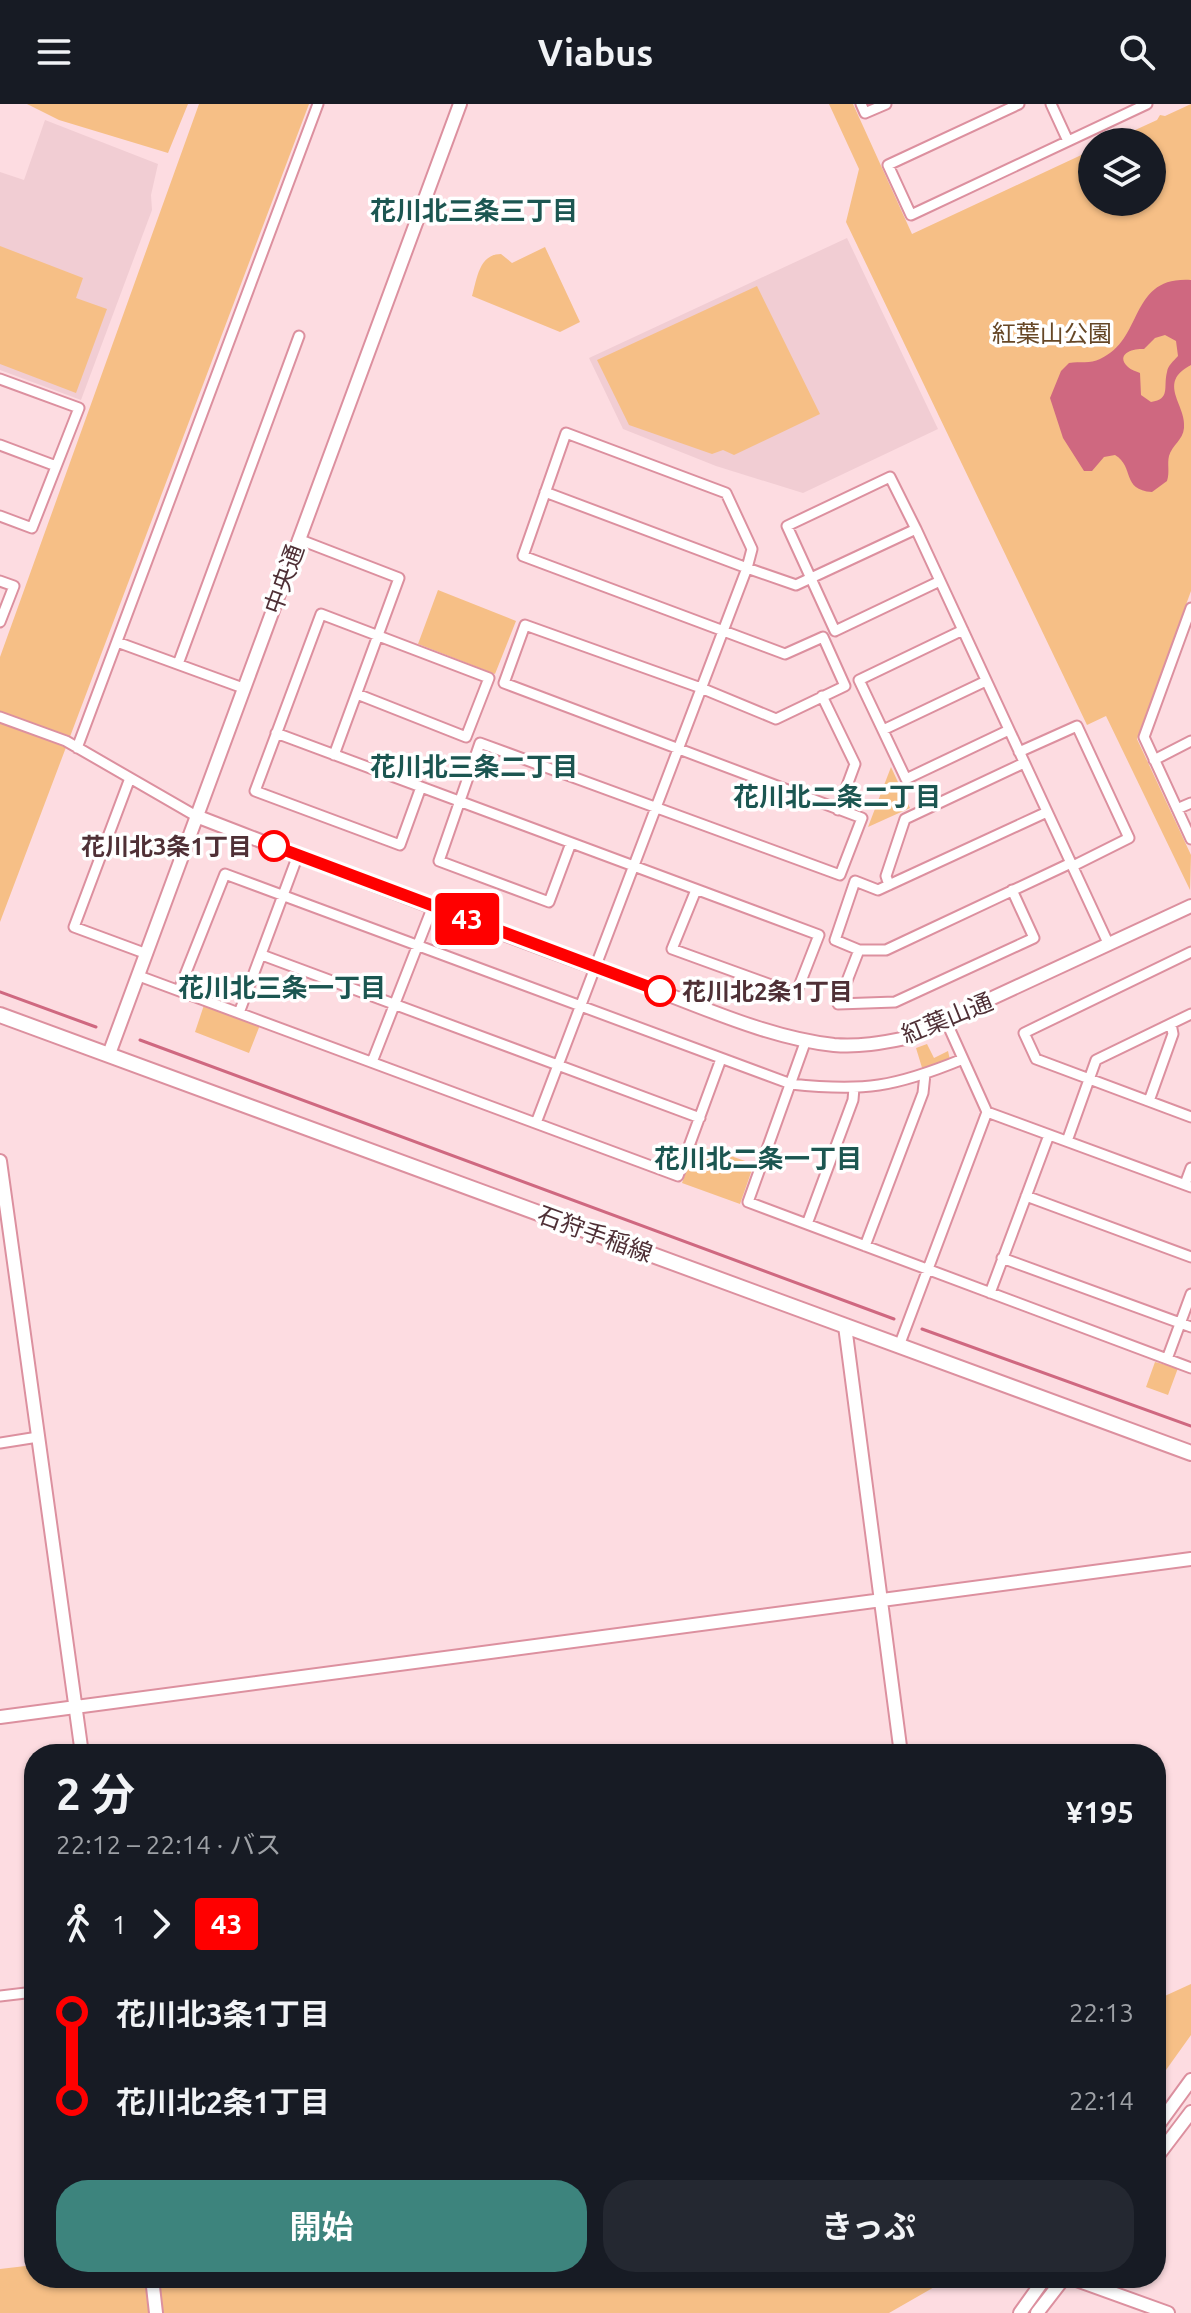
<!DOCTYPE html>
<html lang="ja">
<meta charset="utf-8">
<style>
:root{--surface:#171b24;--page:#242831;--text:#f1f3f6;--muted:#9ea1a6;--accent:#3d847d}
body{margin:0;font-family:Ubuntu,"Noto Sans JP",sans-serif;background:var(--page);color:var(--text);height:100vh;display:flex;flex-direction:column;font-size:30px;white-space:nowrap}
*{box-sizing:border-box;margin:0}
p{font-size:26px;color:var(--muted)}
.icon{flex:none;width:44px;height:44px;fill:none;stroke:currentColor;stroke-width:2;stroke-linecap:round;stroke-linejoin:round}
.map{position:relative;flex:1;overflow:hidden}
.details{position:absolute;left:24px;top:1640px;width:1142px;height:544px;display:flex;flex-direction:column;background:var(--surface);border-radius:32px;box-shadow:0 2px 6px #0004}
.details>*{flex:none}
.badge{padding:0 16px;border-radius:6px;font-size:28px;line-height:52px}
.tools{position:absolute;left:1078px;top:24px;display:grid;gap:16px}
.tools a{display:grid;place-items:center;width:88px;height:88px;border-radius:50%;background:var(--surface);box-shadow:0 2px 6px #0004;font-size:40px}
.map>.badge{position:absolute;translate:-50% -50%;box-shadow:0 0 0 4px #fff}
.legs{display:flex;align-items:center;gap:12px;height:88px;padding:0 32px;font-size:26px}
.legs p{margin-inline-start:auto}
.overview{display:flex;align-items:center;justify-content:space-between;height:136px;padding:0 32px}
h1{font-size:44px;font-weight:700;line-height:60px}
.cta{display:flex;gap:16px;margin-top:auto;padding:16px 32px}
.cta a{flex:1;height:92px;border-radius:32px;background:var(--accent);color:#fff;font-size:32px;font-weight:700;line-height:92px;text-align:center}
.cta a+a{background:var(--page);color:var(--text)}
ul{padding:0 32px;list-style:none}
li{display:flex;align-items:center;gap:28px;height:88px;font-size:30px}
li i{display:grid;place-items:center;width:12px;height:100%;margin:0 10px;background:currentColor}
li i::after{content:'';width:20px;height:20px;margin:-10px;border:6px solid;border-radius:50%;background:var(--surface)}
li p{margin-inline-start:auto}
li:first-child i{background:linear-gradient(#0000 50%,currentColor 0)}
li:last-child i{background:linear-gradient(currentColor 50%,#0000 0)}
header{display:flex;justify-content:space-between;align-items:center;height:104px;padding:0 32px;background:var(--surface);font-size:36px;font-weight:700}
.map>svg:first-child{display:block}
</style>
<header><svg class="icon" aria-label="menu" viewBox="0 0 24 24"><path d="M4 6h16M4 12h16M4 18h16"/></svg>Viabus<svg class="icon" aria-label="search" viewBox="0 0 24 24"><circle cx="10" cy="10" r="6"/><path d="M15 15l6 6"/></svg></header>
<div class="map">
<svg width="1191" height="2209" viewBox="0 0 1191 2209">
<rect width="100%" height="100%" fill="#fddce1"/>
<path fill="#f1cdd3" d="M45 16 158 60 151 91 152 106 81 296 0 266V68L24 76Z
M847 134 938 325 803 389 716 362 623 325 589 254Z"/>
<path fill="#f6bf86" d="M27 0H188L168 49 59 16Z
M199 0H309L0 818V553Z
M829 0H853L912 130 1092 46V98H1152V38H1109L1157 16 1160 11 1165 12 1191 0V487L1137 635 1191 751 1190 786 1106 612 1087 621 846 118 859 65Z
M0 142 83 174 76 194 107 205 76 289 0 260Z
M545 143 580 218 560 228 472 192C477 175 479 150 501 150L512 159Z
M757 182 820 310 734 351 723 346 712 350 629 321 597 256Z
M438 486 516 517 495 570 418 540Z
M891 663 910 704 868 723Z
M204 901 260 921 249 949 195 928Z
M927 940 934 954 948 947 950 956 923 967 916 944Z
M696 1040 754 1060 740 1100 682 1079Z
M1155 1258 1178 1264 1168 1291 1146 1283Z
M1191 1880V1931L1156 1980V1896Z
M34 2161V2174H950L889 2209H0V2165Z"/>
<path fill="#cf6880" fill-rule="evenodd" d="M1191 176V261C1156 279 1187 301 1184 324 1183 336 1172 341 1169 352 1167 360 1170 368 1167 377L1152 388C1121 386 1135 363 1115 351L1104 353 1092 367H1084L1063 334 1050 294 1061 267 1069 259C1080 257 1090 260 1100 255 1145 235 1128 172 1191 176ZM1165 231 1176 237 1178 252C1173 258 1168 261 1167 268 1163 283 1171 295 1151 298L1141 291 1140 269C1136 267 1131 266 1128 263 1114 249 1135 244 1144 245L1155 234Z"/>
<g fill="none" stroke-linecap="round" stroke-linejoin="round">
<path stroke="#cf6880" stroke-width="3" d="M0 888 96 923
M140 936 894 1215
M922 1225 1191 1322"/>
<g stroke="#dc909f" stroke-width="13">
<path id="street" d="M861 0 865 9 886 0
M1019 0 888 61 911 111 1147 0
M1051 0 1068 37
M0 275 79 304 32 424 0 412
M0 341 56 362
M545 388 747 464 752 445 726 389 566 329 523 452 785 550 823 533 845 582 776 615 701 584 525 521 504 579 862 714 840 771 480 639 439 757 549 798 571 739
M916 425 890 373 787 422 835 527 940 477
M298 435 399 474 334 651
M0 477 14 482 0 518
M1191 504 1144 633 1191 735
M963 526 859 576 906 675 1009 626
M117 538 243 584
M178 560 299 232
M357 590 466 633 489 574 321 510 255 687 400 741 421 683
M822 592 855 660 838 706
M0 613 66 637 196 712
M883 626 986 577
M276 629 819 831 796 890 672 845 696 786
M77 644 318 0
M1019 648 1077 622 1129 734 1073 762
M1154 656 1191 637
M130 674 74 823 147 850
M1177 705 1191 699
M1047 708 878 786 855 777 835 836 859 846H886L1071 759
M889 781 886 772 905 715 1024 659
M859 846 838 900 895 898 1034 834 1012 786
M1191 848 1024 929 1036 955 1191 1013
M262 851 700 1014
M139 872 678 1072 721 955
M179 886 225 770 791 980C864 988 895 983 963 955
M239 909 298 751
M806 936 748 1098 1191 1264
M372 958 433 802
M1149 997 1173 930 1171 920
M987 1008 1191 1083
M536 1019 747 464 796 481 916 425 1109 841
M1067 1037 1096 956 1191 910
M1185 1080 1191 1064
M1026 1092 1191 1153
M807 1120 853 996 854 984
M865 1142 923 989 925 970
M1002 1154 1191 1223
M990 1189 1049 1031
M899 1242 987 1008 946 917
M1167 1255 1191 1190
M0 1339 38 1333
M0 1892 34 1888"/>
</g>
<g stroke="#dc909f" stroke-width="16">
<path id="secondary" d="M196 712C341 768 486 825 632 877 696 900 767 934 834 941 859 943 882 939 906 934L1191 802
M109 950 460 0
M0 1057 82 1650
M845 1222 901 1650
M0 1613 1191 1455
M1156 2024 1191 1976
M1156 2054 1191 2008
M152 2174 156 2209
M1071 2174 1168 2209
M1020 2209 1045 2174
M1037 2209 1064 2174"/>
</g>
<g stroke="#dc909f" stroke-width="18">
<path id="primary" d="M0 911 1191 1349"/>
</g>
<use href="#street" stroke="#fff" stroke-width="9"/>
<use href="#secondary" stroke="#fff" stroke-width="12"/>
<use href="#primary" stroke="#fff" stroke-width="14"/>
</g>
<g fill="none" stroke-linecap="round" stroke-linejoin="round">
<g stroke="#fff" stroke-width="18">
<path id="line-1" d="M274 742 660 887"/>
</g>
<use href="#line-1" stroke="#f00" stroke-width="12"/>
</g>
<g fill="#fff" stroke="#f00" stroke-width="4">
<circle cx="274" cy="742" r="14"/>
<circle cx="660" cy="887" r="14"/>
</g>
<g text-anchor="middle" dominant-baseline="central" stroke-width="7" stroke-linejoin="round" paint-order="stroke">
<g font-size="24" fill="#664726" stroke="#fff">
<text x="1052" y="229">紅葉山公園</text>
</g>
<g font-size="24" fill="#4f3036" stroke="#fff">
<text transform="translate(284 475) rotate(-70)">中央通</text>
<text transform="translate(947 914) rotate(-22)">紅葉山通</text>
<text transform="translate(595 1130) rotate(20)">石狩手稲線</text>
</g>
<g font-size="24" font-weight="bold" fill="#4f3036" stroke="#fff" text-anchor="end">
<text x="252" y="742">花川北3条1丁目</text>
<text x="682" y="887" text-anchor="start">花川北2条1丁目</text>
</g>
<g font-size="26" font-weight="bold" fill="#1c5651" stroke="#fff">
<text x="474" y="106">花川北三条三丁目</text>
<text x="474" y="662">花川北三条二丁目</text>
<text x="837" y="692">花川北二条二丁目</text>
<text x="282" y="883">花川北三条一丁目</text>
<text x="758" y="1054">花川北二条一丁目</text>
</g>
</g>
</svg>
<div class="tools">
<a><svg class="icon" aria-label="layers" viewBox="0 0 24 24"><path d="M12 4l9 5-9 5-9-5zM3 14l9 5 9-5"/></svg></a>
</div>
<b class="badge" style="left:467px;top:815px;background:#f00;color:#fff">43</b>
<section class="details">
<div class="overview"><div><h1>2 分</h1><p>22:12 – 22:14 · バス</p></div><b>¥195</b></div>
<div class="legs"><svg class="icon" aria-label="walk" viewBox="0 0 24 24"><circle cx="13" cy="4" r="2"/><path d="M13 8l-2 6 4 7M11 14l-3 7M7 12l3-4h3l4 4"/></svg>1<svg class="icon" aria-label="forward" viewBox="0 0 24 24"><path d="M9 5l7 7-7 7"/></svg><b class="badge" style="background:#f00;color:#fff">43</b></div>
<ul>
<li><i style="color:#f00"></i><b>花川北3条1丁目</b><p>22:13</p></li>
<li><i style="color:#f00"></i><b>花川北2条1丁目</b><p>22:14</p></li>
</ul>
<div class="cta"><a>開始</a><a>きっぷ</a></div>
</section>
</div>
